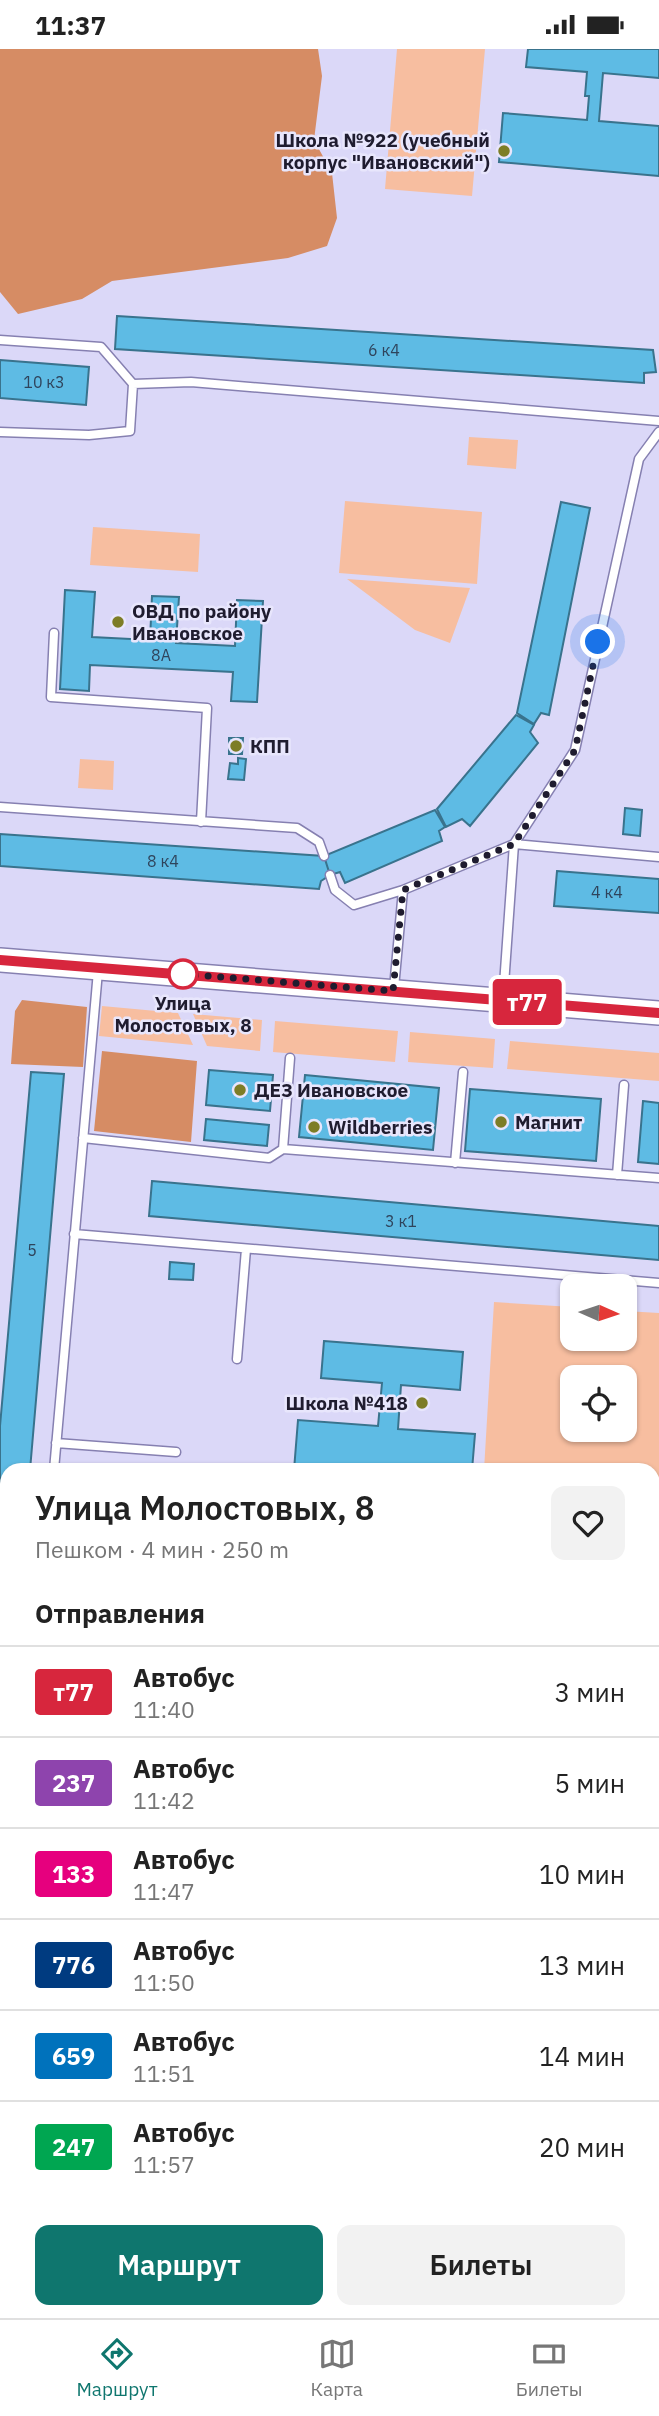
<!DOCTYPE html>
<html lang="ru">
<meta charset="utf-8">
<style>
:root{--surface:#fff;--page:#f2f2f2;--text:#222;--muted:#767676;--line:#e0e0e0;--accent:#0f766e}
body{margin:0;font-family:"IBM Plex Sans",sans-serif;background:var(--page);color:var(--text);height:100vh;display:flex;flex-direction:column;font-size:26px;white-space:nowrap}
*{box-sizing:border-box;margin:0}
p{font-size:23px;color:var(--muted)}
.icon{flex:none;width:38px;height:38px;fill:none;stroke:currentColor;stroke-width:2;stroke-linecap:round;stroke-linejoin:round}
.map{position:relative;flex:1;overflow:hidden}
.drawer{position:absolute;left:0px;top:1414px;width:660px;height:856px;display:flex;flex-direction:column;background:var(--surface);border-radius:21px 21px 0 0;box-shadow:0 2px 5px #0004}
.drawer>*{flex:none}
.badge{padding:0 14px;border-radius:5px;font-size:24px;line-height:46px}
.needle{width:46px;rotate:93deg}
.fabs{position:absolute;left:560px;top:1225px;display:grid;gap:14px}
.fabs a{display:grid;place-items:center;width:77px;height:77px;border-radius:14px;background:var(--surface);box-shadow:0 2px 5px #0004;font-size:35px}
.you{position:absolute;width:35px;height:35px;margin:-18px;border:5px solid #fff;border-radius:50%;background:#1a73e8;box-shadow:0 0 0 10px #1a73e833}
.map>.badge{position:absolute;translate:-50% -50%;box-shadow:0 0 0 4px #fff}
h2{padding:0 35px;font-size:26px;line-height:63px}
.round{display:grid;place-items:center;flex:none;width:74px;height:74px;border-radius:14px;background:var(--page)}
.summary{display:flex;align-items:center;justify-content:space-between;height:119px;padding:0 35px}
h1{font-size:33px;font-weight:600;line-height:52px}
.primary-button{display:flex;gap:14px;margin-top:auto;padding:14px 35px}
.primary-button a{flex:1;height:80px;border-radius:14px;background:var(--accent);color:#fff;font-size:28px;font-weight:600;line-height:80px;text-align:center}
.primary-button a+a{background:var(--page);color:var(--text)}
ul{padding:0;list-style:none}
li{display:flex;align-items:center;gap:21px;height:91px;padding:0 35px;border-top:2px solid var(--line)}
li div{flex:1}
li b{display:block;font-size:26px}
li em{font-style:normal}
li .badge{min-width:77px;font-weight:700;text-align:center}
.status{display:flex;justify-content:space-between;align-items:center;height:49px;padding:0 35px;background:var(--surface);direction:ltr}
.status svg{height:19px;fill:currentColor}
.tab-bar{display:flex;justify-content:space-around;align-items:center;height:98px;border-top:2px solid var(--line);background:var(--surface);font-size:19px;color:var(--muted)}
.tab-bar a{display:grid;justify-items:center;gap:4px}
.tab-bar .on{color:var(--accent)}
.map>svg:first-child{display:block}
</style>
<div class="status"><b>11:37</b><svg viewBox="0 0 49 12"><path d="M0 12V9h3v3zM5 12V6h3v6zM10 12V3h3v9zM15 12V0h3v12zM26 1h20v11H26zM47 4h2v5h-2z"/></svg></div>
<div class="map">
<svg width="659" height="2269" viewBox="0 0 659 2269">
<rect width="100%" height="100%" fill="#dbd8f8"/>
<path fill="#f7bea0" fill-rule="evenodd" d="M397 0H485L472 147 385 140Z
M469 388 518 391 516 420 467 416Z
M345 452 482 463 477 535 339 524Z
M93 478 200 485 198 523 90 516Z
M347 530 470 539 450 594 415 581Z
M80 710 114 712 113 741 78 739Z
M102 957 178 964 193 996 99 987Z
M193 965 262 971 260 1002 207 997Z
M275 972 398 982 395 1013 273 1003Z
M410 983 495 990 493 1019 408 1013Z
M510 992 659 1004V1032L507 1020Z
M494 1253 572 1258V1290H625V1262L659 1264V1515L653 1514V1421H484ZM572 1328H625V1381H572Z"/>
<path fill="#d68c64" d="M0 0H318L322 27 314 91 332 124 337 169 327 197 288 209 112 232 82 250 18 265 0 243Z
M22 951 87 958 83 1018 11 1015 15 962Z
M102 1002 197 1012 191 1093 94 1082Z
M653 2062 659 2063V2160L653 2159Z"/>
<path fill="#5ebbe4" stroke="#39738d" stroke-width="2" d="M528 0H659V29L603 24 599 72 659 77V127L499 113 503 64 587 71 589 47H585L587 23 526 18Z
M117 267 653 301 656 323 644 324V334L115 300Z
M0 311 89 318 86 356 0 349Z
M561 453 590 459 549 666 541 664 534 675 517 664Z
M65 541 95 543 92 588 150 591 152 547 179 548 176 594 235 597 237 551 263 552 257 653 231 652 233 623 90 616 89 642 60 640Z
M516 666 534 676 530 683 538 694 470 777 462 770 446 778 437 760Z
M229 689H243L242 705H229Z
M238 709 246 710 244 731 228 730 230 714 238 715Z
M625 759 642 761 640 787 623 785Z
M435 761 445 778 439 782 442 792 345 834 340 823 330 826 324 807Z
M0 785 324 807 330 826 321 832 319 840 0 817Z
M557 822 659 830V864L554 857Z
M209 1021 273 1026 270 1062 206 1056Z
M31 1023 64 1025 30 1421H7V1438L0 1437V1377Z
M305 1026 439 1039 433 1101 299 1088Z
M470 1040 601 1050 596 1112 465 1102Z
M643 1052 659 1054V1115L638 1113Z
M206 1070 269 1076 267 1097 204 1091Z
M152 1132 659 1177V1211L149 1167Z
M170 1213 194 1215 193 1231 169 1230Z
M324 1292 463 1303 460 1341 401 1336 398 1380 475 1385 472 1421H294L298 1371 378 1377 382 1334 321 1329Z
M653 1996 659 1997V2031L653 2030Z
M0 2169H7V2188H0Z
M653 2252H659V2269L549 2263H653Z
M141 2263H278L277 2269H225Z"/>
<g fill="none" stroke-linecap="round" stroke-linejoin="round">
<g stroke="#8680b1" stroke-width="11">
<path id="lane" d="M0 291 101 298 133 335
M0 383 89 386 130 382 133 335 191 333 659 372
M54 584 51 648 207 659 201 773
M0 758 297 779 319 793 324 807
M330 826 335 841 354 856 403 841 514 795 659 808
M394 939 403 841
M503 950 514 795 575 701 639 410 659 383
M83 1089 269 1109 283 1100 659 1129
M283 1100 290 1009
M455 1114 463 1023
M617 1126 624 1036
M74 1185 659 1234
M237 1310 246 1200
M56 1394 176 1403
M54 1421 98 922
M653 1582 659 1583
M653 1968 659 1969
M3 2133 7 2075"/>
</g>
<g stroke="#8680b1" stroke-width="26">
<path id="secondary" d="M0 911 659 964
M0 2136H7
M653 2188H659"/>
</g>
<use href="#lane" stroke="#fff" stroke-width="8"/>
<use href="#secondary" stroke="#fff" stroke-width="23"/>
</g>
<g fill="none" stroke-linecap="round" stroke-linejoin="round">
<g stroke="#fff" stroke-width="16">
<path id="line" d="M0 911 659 964"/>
</g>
<use href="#line" stroke="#d7263d" stroke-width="10"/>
<path stroke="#1f1c2f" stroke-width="7" stroke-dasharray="0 12.6" d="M183 925 393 942 403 841 514 795 575 701 598 593"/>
</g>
<g fill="#7d7d26" stroke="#e8e6fc" stroke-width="2.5">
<circle cx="504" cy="102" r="7"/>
<circle cx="118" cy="573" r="7"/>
<circle cx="236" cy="697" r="7"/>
<circle cx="240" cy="1041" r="7"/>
<circle cx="501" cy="1073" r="7"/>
<circle cx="314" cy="1078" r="7"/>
<circle cx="422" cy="1354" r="7"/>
</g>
<circle fill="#fff" stroke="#d7263d" stroke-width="3.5" cx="183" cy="925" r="14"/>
<g text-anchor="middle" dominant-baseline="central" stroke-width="5" stroke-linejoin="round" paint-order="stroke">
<g font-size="16" fill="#2f445c">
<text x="384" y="301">6 к4</text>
<text x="44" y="333">10 к3</text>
<text x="161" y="606">8А</text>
<text x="163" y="812">8 к4</text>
<text x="607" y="843">4 к4</text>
<text x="401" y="1172">3 к1</text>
<text x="32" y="1201">5</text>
</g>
<g font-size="19" font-weight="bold" fill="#1f1c2f" stroke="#e8e6fc" text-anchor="start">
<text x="490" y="91" text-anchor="end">Школа №922 (учебный<tspan x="490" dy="22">корпус "Ивановский")</tspan></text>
<text x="132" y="562">ОВД по району<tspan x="132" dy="22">Ивановское</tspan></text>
<text x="250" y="697">КПП</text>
<text x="254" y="1041">ДЕЗ Ивановское</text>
<text x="515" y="1073">Магнит</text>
<text x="328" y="1078">Wildberries</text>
<text x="408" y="1354" text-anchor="end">Школа №418</text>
</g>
<g font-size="19" font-weight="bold" fill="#1f1c2f" stroke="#e8e6fc">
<text x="183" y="954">Улица<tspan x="183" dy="22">Молостовых, 8</tspan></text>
</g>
</g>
</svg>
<div class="fabs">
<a><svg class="needle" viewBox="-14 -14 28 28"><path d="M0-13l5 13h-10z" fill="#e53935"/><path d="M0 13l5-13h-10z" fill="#767676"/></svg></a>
<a><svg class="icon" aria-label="locate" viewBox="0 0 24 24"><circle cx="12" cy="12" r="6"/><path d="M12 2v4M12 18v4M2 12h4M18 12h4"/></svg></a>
</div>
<div class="you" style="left:598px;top:593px"></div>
<b class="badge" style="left:527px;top:953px;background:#d7263d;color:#fff">т77</b>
<section class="drawer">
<div class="summary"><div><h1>Улица Молостовых, 8</h1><p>Пешком · 4 мин · 250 m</p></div><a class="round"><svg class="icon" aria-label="heart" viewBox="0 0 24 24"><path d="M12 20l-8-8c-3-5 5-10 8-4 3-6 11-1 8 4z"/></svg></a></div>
<h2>Отправления</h2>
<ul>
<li><span class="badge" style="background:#d7263d;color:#fff">т77</span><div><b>Автобус</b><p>11:40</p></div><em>3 мин</em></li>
<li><span class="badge" style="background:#8e44ad;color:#fff">237</span><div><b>Автобус</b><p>11:42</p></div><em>5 мин</em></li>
<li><span class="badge" style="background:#e6007e;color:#fff">133</span><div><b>Автобус</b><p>11:47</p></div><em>10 мин</em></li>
<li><span class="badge" style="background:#003b80;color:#fff">776</span><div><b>Автобус</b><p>11:50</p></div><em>13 мин</em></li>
<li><span class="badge" style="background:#0072bc;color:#fff">659</span><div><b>Автобус</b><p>11:51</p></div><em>14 мин</em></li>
<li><span class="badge" style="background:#00a651;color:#fff">247</span><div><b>Автобус</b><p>11:57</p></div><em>20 мин</em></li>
</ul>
<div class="primary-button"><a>Маршрут</a><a>Билеты</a></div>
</section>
</div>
<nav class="tab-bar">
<a class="on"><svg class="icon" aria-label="directions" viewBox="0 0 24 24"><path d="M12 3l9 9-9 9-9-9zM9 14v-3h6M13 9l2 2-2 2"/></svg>Маршрут</a>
<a><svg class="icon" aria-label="map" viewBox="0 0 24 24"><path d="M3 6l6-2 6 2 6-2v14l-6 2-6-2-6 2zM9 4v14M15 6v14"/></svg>Карта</a>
<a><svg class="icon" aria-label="tickets" viewBox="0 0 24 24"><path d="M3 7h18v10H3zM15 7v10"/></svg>Билеты</a>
</nav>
